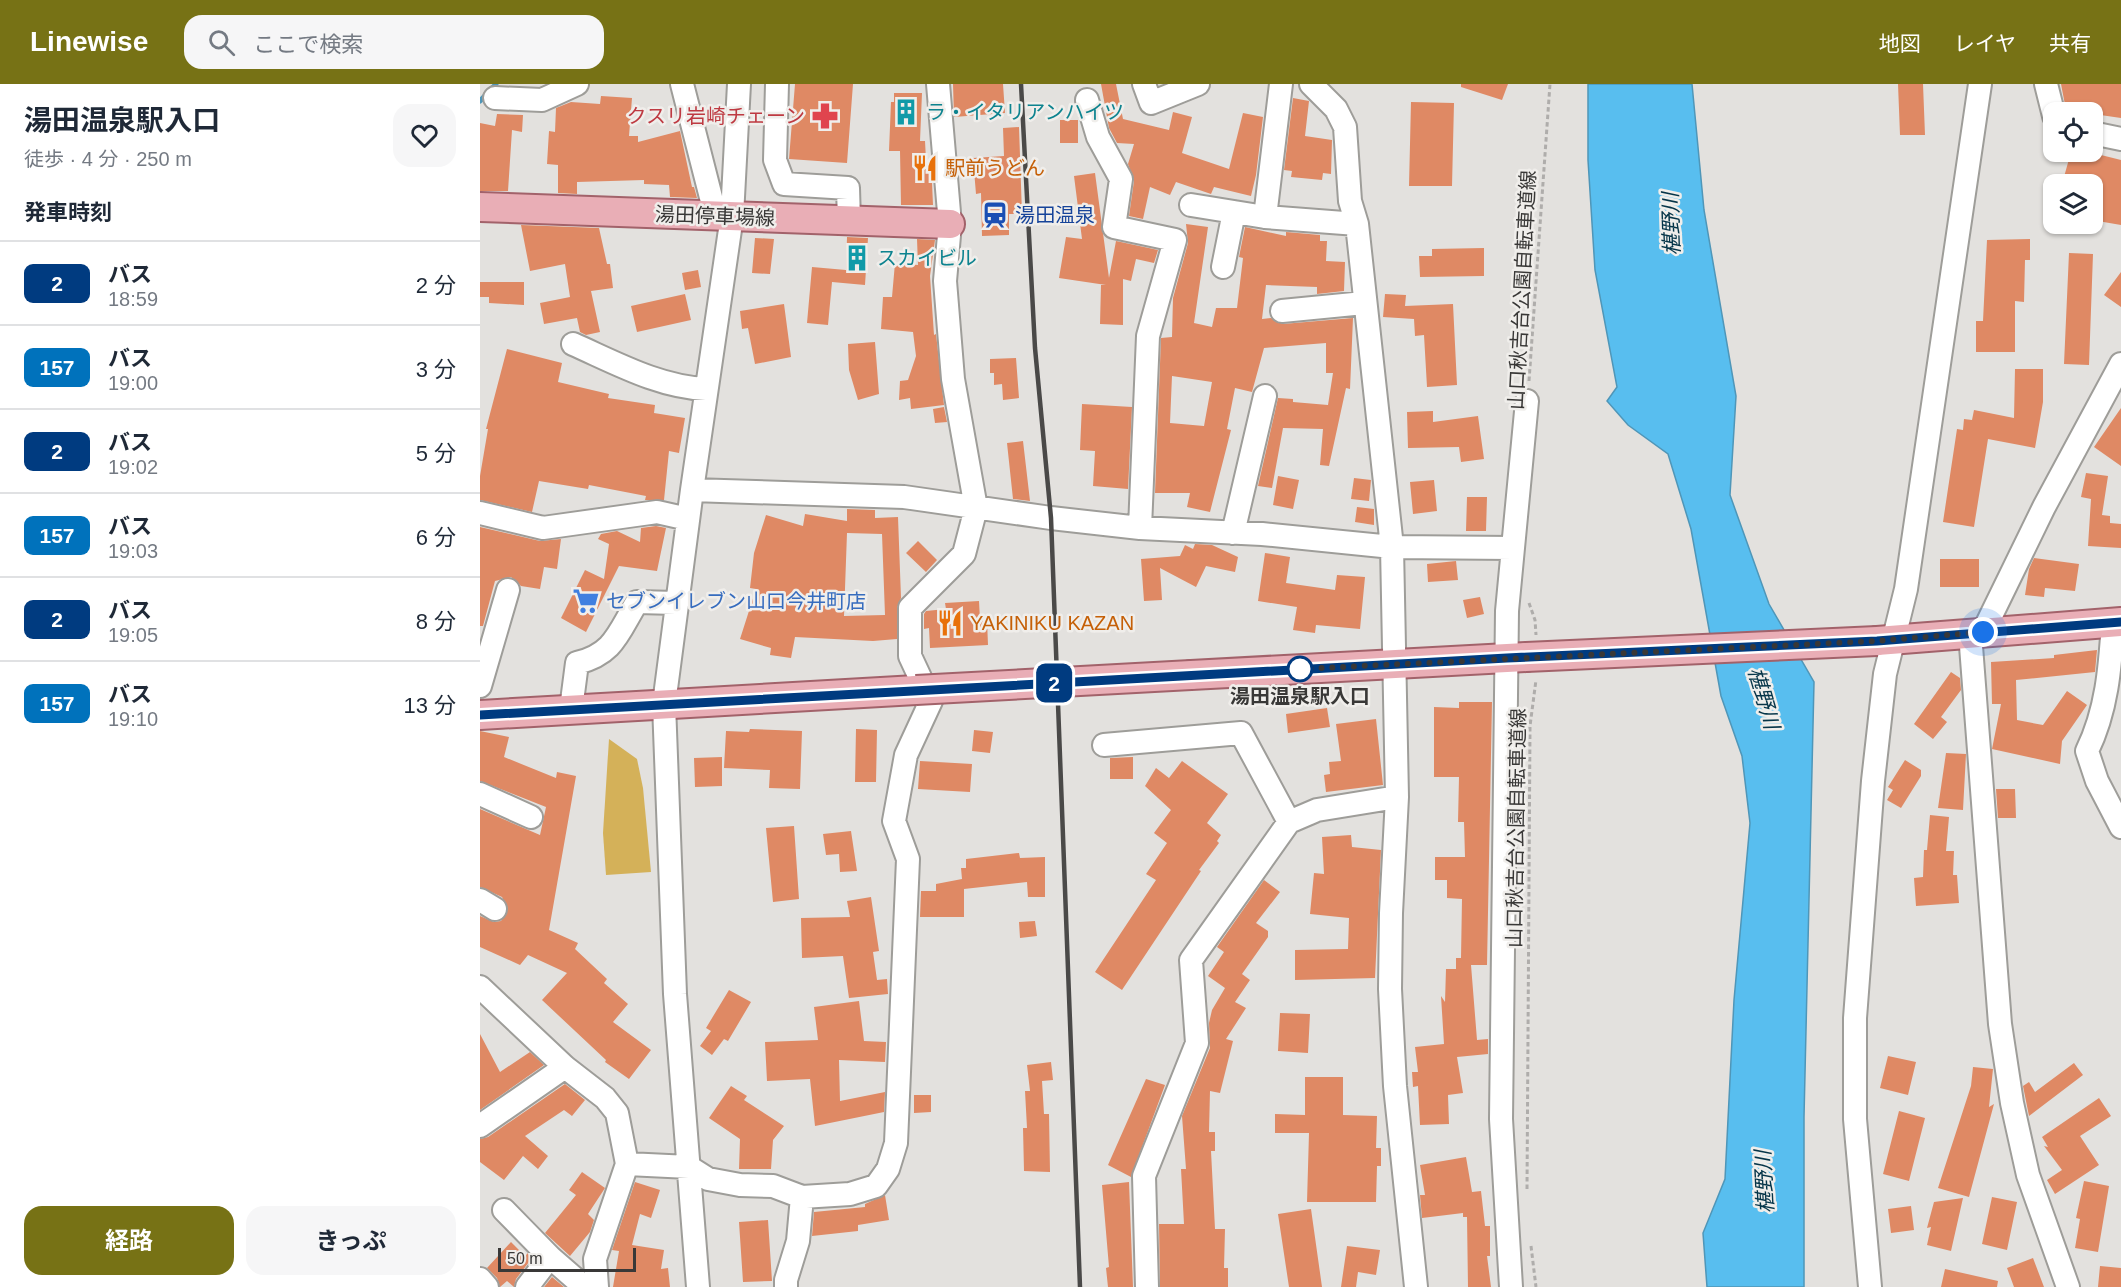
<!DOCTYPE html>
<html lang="ja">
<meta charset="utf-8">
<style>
:root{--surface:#fff;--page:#f6f6f7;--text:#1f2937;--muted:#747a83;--line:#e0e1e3;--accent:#777215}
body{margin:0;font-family:Arial,"Noto Sans JP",sans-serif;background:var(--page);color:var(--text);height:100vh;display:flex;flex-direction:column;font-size:22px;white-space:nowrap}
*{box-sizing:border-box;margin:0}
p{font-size:20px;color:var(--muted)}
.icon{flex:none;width:33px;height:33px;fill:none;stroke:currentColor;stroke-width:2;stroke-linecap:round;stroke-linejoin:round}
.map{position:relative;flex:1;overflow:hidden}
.sheet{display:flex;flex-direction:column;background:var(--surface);width:480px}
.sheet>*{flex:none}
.badge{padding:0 12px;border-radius:9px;font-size:21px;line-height:39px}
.tools{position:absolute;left:1563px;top:18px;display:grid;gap:12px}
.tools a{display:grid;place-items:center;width:60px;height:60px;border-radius:12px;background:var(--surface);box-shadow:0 2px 4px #0004;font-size:30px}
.scale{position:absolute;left:18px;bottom:15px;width:138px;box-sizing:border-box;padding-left:6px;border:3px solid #393837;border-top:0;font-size:16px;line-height:21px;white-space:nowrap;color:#393837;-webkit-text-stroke:4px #f0eeeb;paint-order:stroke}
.you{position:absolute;width:30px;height:30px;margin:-15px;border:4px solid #fff;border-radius:50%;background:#1a73e8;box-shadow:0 0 0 9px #1a73e833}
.map>.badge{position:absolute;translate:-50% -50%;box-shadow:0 0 0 3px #fff}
h2{padding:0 24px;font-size:22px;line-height:54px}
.round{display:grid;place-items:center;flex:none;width:63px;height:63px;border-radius:18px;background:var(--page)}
.headline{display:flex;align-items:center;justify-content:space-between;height:102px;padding:0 24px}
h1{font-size:28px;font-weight:700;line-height:45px}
.cta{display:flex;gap:12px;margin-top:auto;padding:12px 24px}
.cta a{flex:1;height:69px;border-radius:18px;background:var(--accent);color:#fff;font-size:24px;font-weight:700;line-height:69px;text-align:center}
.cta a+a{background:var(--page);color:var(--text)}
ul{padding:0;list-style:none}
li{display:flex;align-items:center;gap:18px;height:84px;padding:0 24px;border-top:2px solid var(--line)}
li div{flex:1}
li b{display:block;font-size:22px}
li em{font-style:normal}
li .badge{min-width:66px;font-weight:700;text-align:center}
header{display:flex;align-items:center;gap:36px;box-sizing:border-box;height:84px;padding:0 30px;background:var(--accent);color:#fff}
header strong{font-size:28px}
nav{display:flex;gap:33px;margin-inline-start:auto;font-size:21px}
.search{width:420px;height:54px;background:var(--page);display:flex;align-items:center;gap:15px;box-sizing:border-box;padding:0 21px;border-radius:18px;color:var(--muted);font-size:22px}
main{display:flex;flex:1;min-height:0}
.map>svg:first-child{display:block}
</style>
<header>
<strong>Linewise</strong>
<div class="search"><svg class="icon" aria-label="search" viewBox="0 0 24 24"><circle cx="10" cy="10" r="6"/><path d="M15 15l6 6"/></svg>ここで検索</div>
<nav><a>地図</a><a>レイヤ</a><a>共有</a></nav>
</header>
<main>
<section class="sheet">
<div class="headline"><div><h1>湯田温泉駅入口</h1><p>徒歩 · 4 分 · 250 m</p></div><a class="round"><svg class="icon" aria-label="heart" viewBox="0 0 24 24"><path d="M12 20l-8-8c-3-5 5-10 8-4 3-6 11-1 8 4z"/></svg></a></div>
<h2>発車時刻</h2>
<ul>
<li><span class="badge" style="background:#003b80;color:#fff">2</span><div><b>バス</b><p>18:59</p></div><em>2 分</em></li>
<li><span class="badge" style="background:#0072bc;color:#fff">157</span><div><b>バス</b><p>19:00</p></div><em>3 分</em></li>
<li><span class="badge" style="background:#003b80;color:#fff">2</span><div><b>バス</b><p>19:02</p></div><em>5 分</em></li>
<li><span class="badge" style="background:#0072bc;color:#fff">157</span><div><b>バス</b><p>19:03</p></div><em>6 分</em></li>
<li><span class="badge" style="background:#003b80;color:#fff">2</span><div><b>バス</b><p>19:05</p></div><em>8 分</em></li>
<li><span class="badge" style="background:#0072bc;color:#fff">157</span><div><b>バス</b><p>19:10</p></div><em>13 分</em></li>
</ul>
<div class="cta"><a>経路</a><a>きっぷ</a></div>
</section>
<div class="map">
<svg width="1641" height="1203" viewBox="0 0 1641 1203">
<rect width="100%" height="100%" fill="#e3e1de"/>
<path fill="#d4b159" d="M129 655 157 675 163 704 171 788 126 791 123 749Z"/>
<path fill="#58beef" stroke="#4f96b8" stroke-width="1.5" d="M1108 0H1212L1224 126 1256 312 1250 411 1289 520 1334 598 1324 1033V1203H1227L1223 1149 1245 1095 1254 916 1270 739 1262 672 1241 612 1211 445 1188 370 1148 341 1127 317 1137 303 1115 186 1108 76Z"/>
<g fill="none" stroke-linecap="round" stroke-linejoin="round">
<path stroke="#4f96b8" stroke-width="5" d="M0 17 16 0"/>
</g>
<path fill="#df8964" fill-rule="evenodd" d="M315 0H373L367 79 309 75Z
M473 0H523L525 29 474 33Z
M621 0H636L643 35 689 46 693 28 712 33 702 69 749 85 763 29 783 33 776 91 771 112 734 103 731 110 696 98 690 111 670 103 663 135 649 132 654 97 648 80 654 60 637 59 629 44Z
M981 0H1028L1022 16 981 3Z
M1418 0H1443L1445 51H1420Z
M1581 0H1641V34L1586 26Z
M414 9H442L440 57H445L446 76H451L453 121H421L420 67H409L411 18H414Z
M121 12 152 14 149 52H158V58L200 47 212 103H214L217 114 190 113 189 101 164 100V96L97 98V110L78 109V81L67 80 69 47 75 48 76 24 91 18 120 20Z
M813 14 829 17 825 52 852 56 851 90 843 89 842 96 811 93 812 87 804 86Z
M931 18 974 19 972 102H929Z
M17 30 43 31 42 48 32 46 28 107H0V39L15 42Z
M580 36H598V59H580Z
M539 43 542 130H529V151L502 152 501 109 496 110 493 74 524 72 523 44Z
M1591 68H1609L1641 76V141L1612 136V100H1582Z
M615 89 629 194 636 157 678 166 674 179 656 175 651 197 643 195V241L620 240 621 201H626L579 194 586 153 602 155 594 92Z
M706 140 728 143 714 239 732 243 736 224H757L763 174 759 173 765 143 806 152V148L840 151V157H847L846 177 865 178 864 207 837 210V203L786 201 782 235 791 234 803 240 873 234 870 305 866 304 849 382 840 381 843 345 803 344 792 404 778 402 798 314 813 315V318L848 321 853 289H846V259L784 264 772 308 755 304 747 345 751 346 730 428 707 423 710 409H675L681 254 692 253 693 214 708 159ZM692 292 732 298 724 342 690 339Z
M41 141 119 144 127 180H130L133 204 111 207 120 248 106 251 100 248 97 234 64 240 60 219 90 213 85 180 50 187Z
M367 153 388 154 385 201 352 198 348 241 327 239 332 183 366 186Z
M275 154 294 155 290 190 272 189Z
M437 155 455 156 450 192 454 251 456 250 464 321 431 325 430 314 419 316 420 297 428 296 436 272 433 248 401 245 403 213H412L415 179 438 181Z
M1550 155V176H1545L1544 218 1535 217V268H1496V237H1503L1507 156Z
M1004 164V192L940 193 939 172H952V165Z
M1589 169 1613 170 1609 281 1584 280Z
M218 186 221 203 205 206 202 189Z
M1641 188V223L1624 211Z
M0 198H44V221L9 219V213H0Z
M205 210 211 236 157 248 151 222Z
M905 210 926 211 925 222 973 220 977 301 947 303 944 251 935 252 934 235 903 233Z
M304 220 311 273 275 280 268 244 262 245 260 227Z
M395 258 399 310 378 316 369 286 368 260Z
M27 265 82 279 78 298 129 310 128 314 175 321 174 329 205 334 199 369 189 367 184 416H165L166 412 109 401 108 405 59 397 52 428 0 416V392L8 345H6Z
M536 274 539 314 523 316 522 300 514 301V289H510V275Z
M1535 285H1563V318L1555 364 1508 355 1494 443 1463 438 1477 345 1483 346 1484 335 1492 336 1494 326 1534 334Z
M602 320 652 323 648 405 613 402 615 367 600 366Z
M464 323 467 338 455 339 453 325Z
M1641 324V382L1614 363Z
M953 327V338L998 332 1004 375 981 378 979 363 928 364 927 328Z
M543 357 550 417 533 415 527 359Z
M1606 389 1628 392 1622 431 1630 432V439L1641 440V464L1608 462 1611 415 1601 413Z
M798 392 819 396 813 425 793 421Z
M874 394 891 396 889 417 871 415Z
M954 396 957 427 933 430 930 398Z
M987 413H1007L1006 447H986Z
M877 423 894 425V441L875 438Z
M367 425 395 426V434L418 433 421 514 417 524V555L393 557 315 553 311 574 290 571 291 564 260 555 276 505 270 504 274 469 286 431 323 442 325 430 367 437V447ZM367 449 402 450 405 531 364 532Z
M176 442 186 444 177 487 139 482 106 548 81 534 105 486 124 495 129 460 118 455 121 450 137 447 160 458 161 444Z
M0 443 60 457 81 455 77 485 64 483 60 505 41 502 31 493 15 497 3 542H0Z
M438 457 457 476 446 488 426 469Z
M715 460 732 461 758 473 755 488 726 482 716 503 680 484 682 516 664 517 661 475 700 472 705 461 713 465Z
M785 469 810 473 806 499 855 506 857 491 885 493 880 545 836 541 835 549 813 546 817 523 778 517Z
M1554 474 1599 480 1595 507 1565 504 1564 513 1545 511 1549 485Z
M1460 475H1499V503H1460Z
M976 477 978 496 948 498 947 480Z
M1000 513 1004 530 987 534 983 516Z
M499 517 500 536H507L508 561 450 564 449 544 444 545V530L446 527 466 525 465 519Z
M1617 566 1615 588 1536 596 1537 636 1563 641 1587 607 1607 621 1582 657 1580 680 1512 665 1521 620H1512L1511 578 1574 574V571Z
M1471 588 1480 594 1481 606 1461 633 1467 638 1453 655 1434 640Z
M979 618H1012L1007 881H991L997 956 1008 955V970L977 973 983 1009 968 1011 969 1040 940 1041 938 1002 933 1003 932 988H938L935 963 964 960 961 912 965 918 966 885H976V874H981L982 815 967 814V796H955V773H985L984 738H978L979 693H954V623L979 624Z
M847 624 850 643 808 649 806 630Z
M896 635 903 701 846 708 844 691 850 690 849 678 861 677 856 640Z
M270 645 322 647 320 705 289 704 290 686 244 684 246 647 269 648Z
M376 645 397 646 396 698H375Z
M494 646 513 648 510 669 492 667Z
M0 647 29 653 24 673 76 694 77 688 96 692 69 846 98 859 95 865 127 895 124 899 148 920 133 938 171 966 149 995 125 978 126 976 62 916 87 889 48 871 40 881 0 863V832L14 838 21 837 28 825 22 813 0 803V725L60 751 66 723 0 697Z
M1466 669 1486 670 1483 726 1458 724Z
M242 673V702L215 703 214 674Z
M653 673V695H630V674Z
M1425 676 1441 686V692L1421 724 1407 716 1413 706 1408 703Z
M440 677 492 680 490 708 438 705Z
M702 677 748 710 727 739 741 751 737 757 739 759 719 786 721 787 642 906 615 888 676 796 666 790 687 759 674 749 691 726 665 702 676 684 689 694Z
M1516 705H1535L1536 734H1518Z
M1450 731 1469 733 1466 767H1474L1473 791H1477L1479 819 1436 822 1434 794 1443 793 1444 766H1447Z
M314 742 319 815 293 818 286 744Z
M371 747 377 787 360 788 359 770 346 771 343 750Z
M871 751 872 763 901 766 895 894 815 896V866L868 865 869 834 830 830 834 789 844 790 842 753Z
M539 769 540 774 565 773V813H548L547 798 484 805V833H440L441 807H456V800L482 795 481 784H486V775Z
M784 796 800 808 776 839 788 847V853L762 890 770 896 755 918 766 924 746 955 753 957 740 1009 730 1007 729 1048H735V1067H731L735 1145H745L744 1184H748V1203H680L679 1140H704L701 1085H706L702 1032 730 964 729 939 732 926 745 904 728 892 744 868 737 863Z
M391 813 399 867 393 868 397 896 407 895 408 910 369 914 363 872 322 874 321 834 370 833 367 817Z
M555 837 557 852 540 854 539 838Z
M249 906 271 918 248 957 244 955 232 971 220 962 231 947 226 944Z
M379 917 384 957 406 958 405 978 359 976 360 1017 405 1008 404 1028 335 1042 330 995 287 997 285 958 338 956 334 923Z
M800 929 830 930 828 969 798 967Z
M0 950 20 988 50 968 64 981 0 1026Z
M1408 972 1436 978 1428 1011 1400 1004Z
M571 978 573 996 562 997 564 1030H569L570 1088 544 1087 543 1044H547L545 1007H550L547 981Z
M1594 979 1603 991 1549 1032 1543 1002 1549 998 1555 1008Z
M1493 983 1513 985 1509 1023 1514 1020 1489 1113 1458 1104 1491 1002Z
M825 993H863V1031L897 1032 896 1064H901V1082H897L896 1118H827L829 1049H795V1030L825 1031Z
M666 995 685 1001 651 1093 628 1081Z
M85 1000 105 1016 92 1032 84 1026 45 1052 68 1072 58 1085 43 1072 24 1096 0 1078V1055L8 1053Z
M251 1002 267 1012 264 1016 304 1042 293 1056 291 1085H259L260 1055 229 1034Z
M434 1011H451V1028L434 1029Z
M1619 1014 1631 1032 1600 1052 1619 1081 1575 1110 1567 1096 1582 1086 1564 1062 1568 1063 1562 1053Z
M1419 1027 1445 1034 1429 1097 1403 1090Z
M986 1073 992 1108 1001 1107 1005 1142H1010V1172H1007L1011 1203H988L987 1133H983V1129L942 1134 940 1111H945L940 1081Z
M102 1088 125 1104 108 1130 114 1136 110 1148 90 1172 65 1149 96 1111 89 1106Z
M1604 1097 1629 1102 1618 1168 1595 1164 1600 1135 1596 1134Z
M155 1098 180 1106 171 1134 160 1130 152 1161 184 1166 181 1185 188 1184 190 1203H133L139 1167 132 1166Z
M649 1098 653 1203H628L626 1184 629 1183 622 1101Z
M405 1111 409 1136 378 1141V1147L332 1152 334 1128 385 1123V1120Z
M1512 1113 1537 1118 1527 1166 1502 1160Z
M1483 1114 1471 1167 1447 1161 1451 1143 1447 1144 1454 1118Z
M1431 1122 1434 1146 1411 1149 1408 1125Z
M831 1125 842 1203H809L798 1130Z
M288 1136 292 1197 263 1198 259 1138Z
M31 1158 45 1172 48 1169 52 1174 36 1195 34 1203 27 1197 20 1203 17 1194 7 1184Z
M867 1162 900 1166 896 1191 878 1188 876 1203H861Z
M1553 1174 1564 1203H1534L1527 1184Z
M1620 1182 1641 1184V1203H1618Z
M1465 1185 1518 1197 1517 1203H1461Z
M72 1193 84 1203H64Z"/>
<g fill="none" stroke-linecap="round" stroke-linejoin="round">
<g stroke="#9e9d99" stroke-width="26">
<path id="minor" d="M202 0 236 133
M297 0 295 76 304 100 368 104 369 137
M664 0 671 19 718 0
M801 0 785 133 877 140
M831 0 856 25 865 43 870 117 877 140 912 463 917 713 911 829 910 905 915 1002 936 1203
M1566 0 1574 32
M15 14 62 16 97 0
M607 16 618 53 641 95 634 143 695 156 668 252 660 444
M1612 49 1641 55
M711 121 785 133
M743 183 754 128
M802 227 884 219
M93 260C136 279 179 303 226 305
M212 406 424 413 571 434 660 444 782 450 912 463 1033 464
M0 429 63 444 177 428 208 435
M753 449 785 312
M1633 539C1630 584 1627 626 1607 667L1617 697 1641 743
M1503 548 1564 423 1641 280
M1490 549 1520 940 1532 1019 1548 1091 1588 1203
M0 602 28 506
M91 625 97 579C134 570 138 549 157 518L196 519
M624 661 761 649 809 738
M0 710 51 733
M0 816 15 825
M0 903 85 983 125 1014 137 1029 147 1080 115 1175 117 1203
M0 1042 85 983
M147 1080 209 1083 228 1095 260 1101 293 1102 322 1113 370 1110 396 1102 408 1085 416 1059 428 775 414 737 426 671 451 617 430 572V524L484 470 496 424 473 295 465 197 470 140 458 0
M24 1126 70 1173
M0 1195 7 1203
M47 1203 70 1173 101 1200 110 1203
M218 1203 195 910 184 620 212 406 252 132 259 0
M306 1203V1196L318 1157 322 1113
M667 1203 664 1092 717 959 711 876 809 738 837 726 917 713
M1031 1203 1021 1035 1027 527 1047 317
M1390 1203 1375 1035V934L1393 697 1405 590 1426 505 1500 0"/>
</g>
<g stroke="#a2626a" stroke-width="32">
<path id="major" d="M0 123 470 140
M1397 557 1641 538
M711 591 1046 573
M0 631 436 606"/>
</g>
<path stroke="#afadab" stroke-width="3" stroke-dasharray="4.5 3" stroke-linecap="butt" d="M1049 297 1070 0
M1049 519 1055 536 1056 551
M1047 1105 1050 642 1056 596
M1051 1162 1056 1203"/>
<use href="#minor" stroke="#fff" stroke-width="22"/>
<use href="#major" stroke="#e9aeb6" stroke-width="28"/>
<path stroke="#4a4948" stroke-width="4.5" d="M541 0 555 264 571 434 600 1203"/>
<g stroke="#a2626a" stroke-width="32" stroke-linecap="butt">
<path id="major-bridge" d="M1046 573 1397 557
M436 606 711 591"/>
</g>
<use href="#major-bridge" stroke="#e9aeb6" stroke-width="28"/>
</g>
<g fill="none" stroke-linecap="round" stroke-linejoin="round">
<g stroke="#fff" stroke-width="14">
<path id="line" d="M0 631 1027 574 1397 557 1641 538"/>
</g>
<use href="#line" stroke="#003b80" stroke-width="9"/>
<path stroke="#393837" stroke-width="6" stroke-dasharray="0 10.8" d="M820 585 1397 557 1503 548"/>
</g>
<defs>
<g id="building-bare" transform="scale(2.07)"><path d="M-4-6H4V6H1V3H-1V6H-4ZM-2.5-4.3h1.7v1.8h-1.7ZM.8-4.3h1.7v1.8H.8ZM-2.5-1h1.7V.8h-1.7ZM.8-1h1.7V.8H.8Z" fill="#0f9aa8" stroke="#f0eeeb" stroke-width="2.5" paint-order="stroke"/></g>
<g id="pharmacy-bare" transform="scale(2.07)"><path d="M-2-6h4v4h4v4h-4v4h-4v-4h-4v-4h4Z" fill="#e0444e" stroke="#f0eeeb" stroke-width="2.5" paint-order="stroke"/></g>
<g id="restaurant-bare" transform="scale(2.07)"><path d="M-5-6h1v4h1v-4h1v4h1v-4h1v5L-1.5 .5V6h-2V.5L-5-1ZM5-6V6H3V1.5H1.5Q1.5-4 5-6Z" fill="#e8710a" stroke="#f0eeeb" stroke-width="2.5" paint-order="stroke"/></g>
<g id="station-bare" transform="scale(2.07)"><path d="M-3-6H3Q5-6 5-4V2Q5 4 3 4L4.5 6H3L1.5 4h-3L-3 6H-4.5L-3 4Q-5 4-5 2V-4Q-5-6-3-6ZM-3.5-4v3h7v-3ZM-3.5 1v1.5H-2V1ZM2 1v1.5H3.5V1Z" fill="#1a4fb4" stroke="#f0eeeb" stroke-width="2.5" paint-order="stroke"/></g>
<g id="supermarket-bare" transform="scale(2.07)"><path d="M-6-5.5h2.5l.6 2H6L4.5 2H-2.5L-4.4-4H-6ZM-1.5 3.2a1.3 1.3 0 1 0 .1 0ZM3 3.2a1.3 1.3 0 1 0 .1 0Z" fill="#3f7fe0" stroke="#f0eeeb" stroke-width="2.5" paint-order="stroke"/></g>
</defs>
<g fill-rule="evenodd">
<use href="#building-bare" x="426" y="28"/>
<use href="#pharmacy-bare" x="345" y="32"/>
<use href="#restaurant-bare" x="445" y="84"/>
<use href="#station-bare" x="515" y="131"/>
<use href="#building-bare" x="377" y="174"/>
<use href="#supermarket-bare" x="106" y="517"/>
<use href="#restaurant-bare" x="470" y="539"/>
</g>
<circle fill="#fff" stroke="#003b80" stroke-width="3" cx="820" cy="585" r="12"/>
<g text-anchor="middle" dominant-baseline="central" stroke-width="5" stroke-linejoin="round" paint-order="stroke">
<g font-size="20" fill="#0d838f" stroke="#f0eeeb" text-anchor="start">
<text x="446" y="28">ラ・イタリアンハイツ</text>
<text x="397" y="174">スカイビル</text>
</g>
<g font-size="20" fill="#be3a42" stroke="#f0eeeb" text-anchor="end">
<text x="325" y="32">クスリ岩崎チェーン</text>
</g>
<g font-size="20" fill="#c56008" stroke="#f0eeeb" text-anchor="start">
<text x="465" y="84">駅前うどん</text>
<text x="490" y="539">YAKINIKU KAZAN</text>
</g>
<g font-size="20" fill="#164399" stroke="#f0eeeb" text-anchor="start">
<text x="535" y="131">湯田温泉</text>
</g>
<g font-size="20" fill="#393837" stroke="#f0eeeb">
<text transform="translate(235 132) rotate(2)">湯田停車場線</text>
<text transform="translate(1042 206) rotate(-87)">山口秋吉台公園自転車道線</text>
<text transform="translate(1036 744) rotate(-89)">山口秋吉台公園自転車道線</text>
</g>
<g font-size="20" fill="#366cbe" stroke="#f0eeeb" text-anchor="start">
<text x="126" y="517">セブンイレブン山口今井町店</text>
</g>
<g font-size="20" font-weight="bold" fill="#393837" stroke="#f0eeeb">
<text x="820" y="612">湯田温泉駅入口</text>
</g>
<g font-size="21" font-style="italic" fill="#053549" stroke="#f0eeeb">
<text transform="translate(1191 140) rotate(-92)">椹野川</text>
<text transform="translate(1284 614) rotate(74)">椹野川</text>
<text transform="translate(1284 1098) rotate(-93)">椹野川</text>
</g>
</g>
</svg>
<div class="tools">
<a><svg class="icon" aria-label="locate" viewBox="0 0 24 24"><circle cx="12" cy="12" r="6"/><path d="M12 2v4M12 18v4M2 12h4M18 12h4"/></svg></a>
<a><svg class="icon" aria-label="layers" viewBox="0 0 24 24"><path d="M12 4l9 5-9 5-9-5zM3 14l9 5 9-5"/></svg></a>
</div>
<div class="scale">50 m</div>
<div class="you" style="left:1503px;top:548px"></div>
<b class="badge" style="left:574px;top:599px;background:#003b80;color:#fff">2</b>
</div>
</main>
